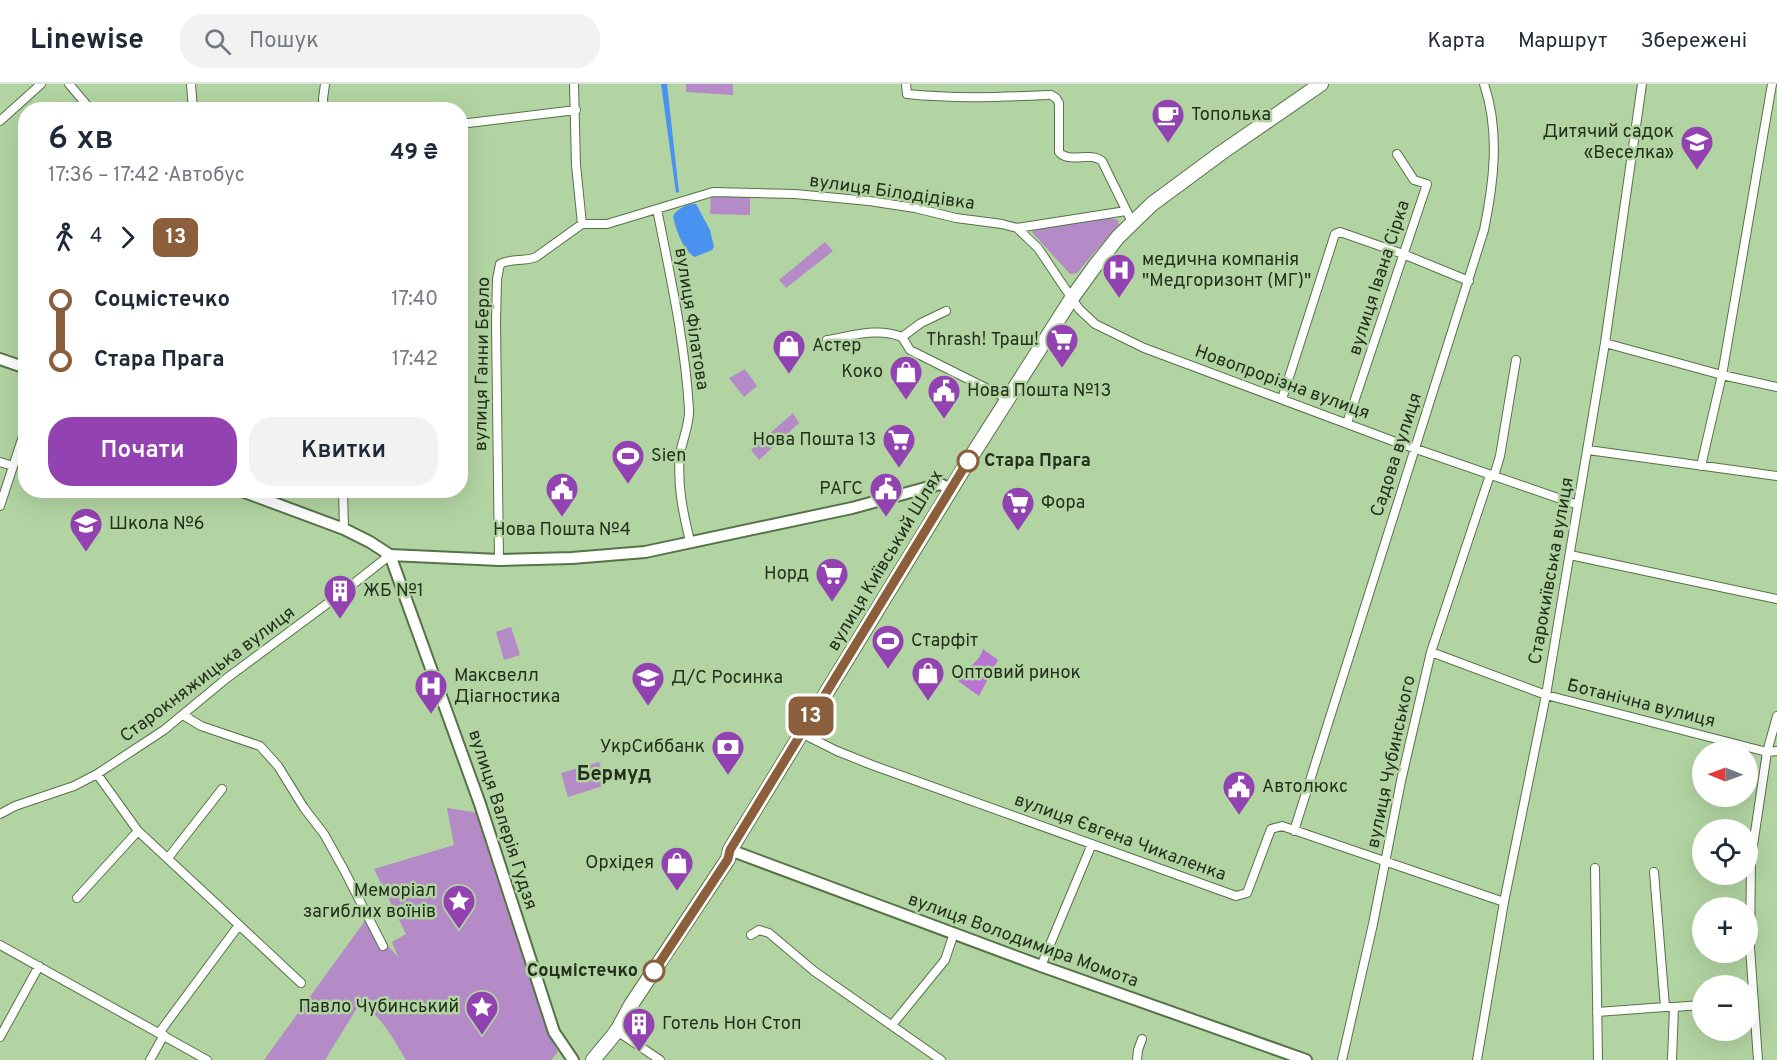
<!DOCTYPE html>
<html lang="uk">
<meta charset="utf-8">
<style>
:root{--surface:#fff;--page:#f2f2f3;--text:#1f2937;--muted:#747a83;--line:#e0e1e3;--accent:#9342b2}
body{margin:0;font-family:Overpass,sans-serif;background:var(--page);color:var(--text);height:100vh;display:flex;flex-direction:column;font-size:22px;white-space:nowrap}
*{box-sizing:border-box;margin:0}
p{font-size:20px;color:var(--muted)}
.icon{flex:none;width:33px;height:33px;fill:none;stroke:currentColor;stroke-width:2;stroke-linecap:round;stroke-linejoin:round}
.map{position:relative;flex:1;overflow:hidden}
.side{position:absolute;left:18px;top:18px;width:450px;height:396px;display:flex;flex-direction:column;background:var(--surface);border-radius:24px;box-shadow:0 6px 24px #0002}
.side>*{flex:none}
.badge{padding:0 12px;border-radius:9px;font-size:21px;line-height:39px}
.needle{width:39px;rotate:271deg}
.fabs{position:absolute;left:1692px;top:657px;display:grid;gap:12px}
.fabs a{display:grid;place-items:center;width:66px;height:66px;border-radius:50%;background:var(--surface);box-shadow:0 6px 24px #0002;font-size:30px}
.map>.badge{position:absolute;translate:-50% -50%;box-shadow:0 0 0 3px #fff}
.legs{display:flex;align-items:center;gap:9px;height:66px;padding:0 30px;font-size:20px}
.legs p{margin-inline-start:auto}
.headline{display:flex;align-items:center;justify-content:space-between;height:102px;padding:0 30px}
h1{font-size:33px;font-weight:600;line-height:45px}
.button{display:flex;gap:12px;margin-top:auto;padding:12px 30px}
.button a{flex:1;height:69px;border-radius:24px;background:var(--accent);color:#fff;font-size:24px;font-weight:600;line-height:69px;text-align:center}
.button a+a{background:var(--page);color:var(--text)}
ul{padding:0 30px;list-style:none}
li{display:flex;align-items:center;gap:21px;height:60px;font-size:22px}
li i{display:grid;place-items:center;width:9px;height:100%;margin:0 8px;background:currentColor}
li i::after{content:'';width:15px;height:15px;margin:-8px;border:4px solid;border-radius:50%;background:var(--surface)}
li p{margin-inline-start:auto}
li:first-child i{background:linear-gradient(#0000 50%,currentColor 0)}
li:last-child i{background:linear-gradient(currentColor 50%,#0000 0)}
header{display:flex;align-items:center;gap:36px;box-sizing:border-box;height:84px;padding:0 30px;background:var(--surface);border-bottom:2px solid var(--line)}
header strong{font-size:28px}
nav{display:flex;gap:33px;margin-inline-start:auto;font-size:21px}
.search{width:420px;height:54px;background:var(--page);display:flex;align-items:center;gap:15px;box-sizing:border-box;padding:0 21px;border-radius:24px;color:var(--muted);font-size:22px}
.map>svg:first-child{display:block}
</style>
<header>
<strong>Linewise</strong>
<div class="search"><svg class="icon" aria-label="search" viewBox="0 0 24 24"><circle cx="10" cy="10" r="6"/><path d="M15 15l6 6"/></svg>Пошук</div>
<nav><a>Карта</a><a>Маршрут</a><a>Збережені</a></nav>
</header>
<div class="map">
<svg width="1777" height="976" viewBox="0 0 1777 976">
<rect width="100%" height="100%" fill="#b2d4a2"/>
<path fill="#b48ac7" d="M686 0H733V11L686 8Z
M711 112 750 113V131L710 130Z
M1111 134 1118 136 1119 140 1077 189 1070 190 1032 148 1035 144Z
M825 158 833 167 786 204 779 196Z
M745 285 757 302 744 313 729 294Z
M793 329 799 339 759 376 751 366Z
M511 543 520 571 504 576 496 548Z
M599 678 606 701 568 713 561 689Z
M447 724 479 729 549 951 558 968 551 976H406C393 955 382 932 360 919L325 976H264L367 834 382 866 388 862 398 873 392 858 406 850 374 785 454 761Z"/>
<path fill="#b973d5" d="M983 565 998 576 979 612 957 596 958 591C968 584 980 577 983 565Z"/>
<path fill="#4992ef" d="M661 0H667L679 108 676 109Z
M696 120 710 146 714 163 712 166 695 173C684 168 675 144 673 132 677 125 687 119 696 120Z"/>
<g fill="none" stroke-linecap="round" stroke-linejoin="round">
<g stroke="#557346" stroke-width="10">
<path id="street" d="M69 0 91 26
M191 0 193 26
M574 0 576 81 582 140H607L713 108 795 110 869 117 915 124 956 134 1002 140 1017 144 1126 127
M906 0 907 10C955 15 1002 13 1051 11L1056 14 1059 19V68C1069 80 1090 67 1102 77L1132 138
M324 26 323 15 325 0
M0 37 41 0
M460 40 576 26
M657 125C670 191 685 258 689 325 690 340 682 356 680 371 677 400 683 429 690 457
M1017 144 1038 164 1079 225 1095 240 1144 264 1393 357 1578 421
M902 253 910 266 1008 315
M827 256C852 252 877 243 902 253L921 239 946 227
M1605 259 1722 291 1777 303
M1282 315 1335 150 1340 148 1403 170 1469 197
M1347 339 1427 100 1414 96 1397 70
M1588 366 1777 392
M0 378 13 382
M1701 382 1722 291 1772 0
M1494 392 1500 372 1516 276
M343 406 344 445
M0 422 26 343
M1570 471 1777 515
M499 476 496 239 497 195 500 180C511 174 524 178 536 173L582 140
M1431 568 1546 611 1767 668 1777 667
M183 631 201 642 260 662 278 682 304 724 324 750 344 786 383 862
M801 649 837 667 872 681 1236 812 1247 809 1271 745 1282 742 1504 818
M97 690 138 747 239 841
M0 730 15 722 74 702 97 690 164 646 227 594 343 508 390 471
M1294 747 1484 146C1494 98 1500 47 1484 0
M168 774 222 705
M1595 784 1598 976
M1654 788 1665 923H1674L1672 976
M77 814 138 747
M751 851 759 846 769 849 814 887 941 976
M0 861 207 976
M1041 882 1092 760
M1674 923 1702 921
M1597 928 1665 923
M892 941 945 876 954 849
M614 945 660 976
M159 949 239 841 301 899
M0 953 39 882
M150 976 164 951
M1137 976 1138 966 1142 955
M1342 976 1373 840 1401 697 1431 568 1490 391
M1477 976 1504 818 1546 611 1605 259 1642 0
M1758 976 1750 864 1751 775 1767 668 1777 632"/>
</g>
<g stroke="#557346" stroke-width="14">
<path id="secondary" d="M0 275 26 284
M239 406 344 445 370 458 390 471 499 476 572 474 645 468 852 424 940 400 951 405
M390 471 480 720 554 948 573 976
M730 766 1041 882 1306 976"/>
</g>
<g stroke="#557346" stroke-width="16">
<path id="highway" d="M593 976 617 947 631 921 728 775 730 766 969 376 1072 214 1095 182 1118 153 1152 120 1221 69 1321 0"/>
</g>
<use href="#street" stroke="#fff" stroke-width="8"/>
<use href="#secondary" stroke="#fff" stroke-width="10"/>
<use href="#highway" stroke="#fff" stroke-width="14"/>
</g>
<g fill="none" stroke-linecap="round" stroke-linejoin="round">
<g stroke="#fff" stroke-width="14">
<path id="line-1" d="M654 887 728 775 730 766 968 377"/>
</g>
<use href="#line-1" stroke="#8b5e3c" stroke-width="9"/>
</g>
<defs>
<g id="cafe-pin" transform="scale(1.725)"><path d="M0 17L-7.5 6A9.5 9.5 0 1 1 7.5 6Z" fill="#9342b2" stroke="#b2d4a2"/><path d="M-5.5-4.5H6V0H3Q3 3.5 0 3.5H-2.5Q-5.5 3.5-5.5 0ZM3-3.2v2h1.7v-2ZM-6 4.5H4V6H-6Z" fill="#fff"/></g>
<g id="school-pin" transform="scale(1.725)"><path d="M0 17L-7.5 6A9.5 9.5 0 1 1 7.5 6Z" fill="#9342b2" stroke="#b2d4a2"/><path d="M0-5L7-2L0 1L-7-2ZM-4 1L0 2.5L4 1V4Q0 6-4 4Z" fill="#fff"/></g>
<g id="hospital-pin" transform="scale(1.725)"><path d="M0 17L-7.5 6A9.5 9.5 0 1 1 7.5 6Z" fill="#9342b2" stroke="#b2d4a2"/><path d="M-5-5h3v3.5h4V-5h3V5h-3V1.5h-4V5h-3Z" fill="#fff"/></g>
<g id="supermarket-pin" transform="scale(1.725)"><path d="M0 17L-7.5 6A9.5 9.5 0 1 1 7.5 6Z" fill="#9342b2" stroke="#b2d4a2"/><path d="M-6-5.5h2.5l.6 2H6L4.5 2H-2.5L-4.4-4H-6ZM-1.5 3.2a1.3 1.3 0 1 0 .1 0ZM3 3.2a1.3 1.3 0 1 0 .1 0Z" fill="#fff"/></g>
<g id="shop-pin" transform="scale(1.725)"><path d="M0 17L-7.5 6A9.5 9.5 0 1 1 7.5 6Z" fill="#9342b2" stroke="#b2d4a2"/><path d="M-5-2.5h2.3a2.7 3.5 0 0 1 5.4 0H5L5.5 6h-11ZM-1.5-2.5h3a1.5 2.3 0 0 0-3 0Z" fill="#fff"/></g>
<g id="civic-pin" transform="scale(1.725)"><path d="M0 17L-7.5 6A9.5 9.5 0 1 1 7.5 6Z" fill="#9342b2" stroke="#b2d4a2"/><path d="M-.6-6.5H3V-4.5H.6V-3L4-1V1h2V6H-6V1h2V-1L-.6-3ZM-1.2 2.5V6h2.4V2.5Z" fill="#fff"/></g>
<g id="stadium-pin" transform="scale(1.725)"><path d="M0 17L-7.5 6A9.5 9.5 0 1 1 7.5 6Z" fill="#9342b2" stroke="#b2d4a2"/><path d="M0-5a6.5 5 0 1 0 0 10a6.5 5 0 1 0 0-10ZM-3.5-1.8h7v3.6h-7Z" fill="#fff"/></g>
<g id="building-pin" transform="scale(1.725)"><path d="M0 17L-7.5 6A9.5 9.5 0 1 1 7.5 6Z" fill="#9342b2" stroke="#b2d4a2"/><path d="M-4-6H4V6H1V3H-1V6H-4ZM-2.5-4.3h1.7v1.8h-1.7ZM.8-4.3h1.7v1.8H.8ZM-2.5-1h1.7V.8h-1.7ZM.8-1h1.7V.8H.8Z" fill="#fff"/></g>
<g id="bank-pin" transform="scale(1.725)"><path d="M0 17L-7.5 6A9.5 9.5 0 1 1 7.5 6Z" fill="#9342b2" stroke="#b2d4a2"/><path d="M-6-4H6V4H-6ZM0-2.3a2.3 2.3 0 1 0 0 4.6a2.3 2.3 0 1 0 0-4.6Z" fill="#fff"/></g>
<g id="sight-pin" transform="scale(1.725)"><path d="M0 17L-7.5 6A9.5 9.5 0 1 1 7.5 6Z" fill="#9342b2" stroke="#b2d4a2"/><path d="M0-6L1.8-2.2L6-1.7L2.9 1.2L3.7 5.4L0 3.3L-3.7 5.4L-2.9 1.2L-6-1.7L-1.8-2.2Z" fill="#fff"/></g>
</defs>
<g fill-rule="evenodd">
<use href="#cafe-pin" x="1168" y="31"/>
<use href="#school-pin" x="1697" y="58"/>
<use href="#hospital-pin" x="1119" y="186"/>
<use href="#supermarket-pin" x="1062" y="256"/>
<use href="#shop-pin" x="789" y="262"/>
<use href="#shop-pin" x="906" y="288"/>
<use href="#civic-pin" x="944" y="307"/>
<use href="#supermarket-pin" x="899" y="356"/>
<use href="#stadium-pin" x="628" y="372"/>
<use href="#civic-pin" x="562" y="405"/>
<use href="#civic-pin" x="886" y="405"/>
<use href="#supermarket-pin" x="1018" y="419"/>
<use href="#school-pin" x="86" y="440"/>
<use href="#supermarket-pin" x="832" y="490"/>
<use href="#building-pin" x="340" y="507"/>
<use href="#stadium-pin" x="888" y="557"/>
<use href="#shop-pin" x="928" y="589"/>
<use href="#school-pin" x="648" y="594"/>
<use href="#hospital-pin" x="431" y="602"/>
<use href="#bank-pin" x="728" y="663"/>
<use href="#civic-pin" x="1239" y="703"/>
<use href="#shop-pin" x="677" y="779"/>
<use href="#sight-pin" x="459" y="817"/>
<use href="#sight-pin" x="482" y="923"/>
<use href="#building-pin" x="639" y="940"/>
</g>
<g fill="#fff" stroke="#8b5e3c" stroke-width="3">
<circle cx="968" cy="377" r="10"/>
<circle cx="654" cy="887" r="10"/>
</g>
<g text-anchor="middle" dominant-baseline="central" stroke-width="5" stroke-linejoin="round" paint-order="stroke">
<g font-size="18" fill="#23301d" stroke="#b2d4a2" text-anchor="start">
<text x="1191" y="31">Тополька</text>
<text x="1674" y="48" text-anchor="end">Дитячий садок<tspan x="1674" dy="21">«Веселка»</tspan></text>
<text x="1142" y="176">медична компанія<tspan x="1142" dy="21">"Медгоризонт (МГ)"</tspan></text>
<text x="1039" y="256" text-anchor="end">Thrash! Траш!</text>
<text x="812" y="262">Астер</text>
<text x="883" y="288" text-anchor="end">Коко</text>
<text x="967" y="307">Нова Пошта №13</text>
<text x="876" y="356" text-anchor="end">Нова Пошта 13</text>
<text x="651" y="372">Sien</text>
<text x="863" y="405" text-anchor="end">РАГС</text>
<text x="1041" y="419">Фора</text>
<text x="109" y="440">Школа №6</text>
<text x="562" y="446" text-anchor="middle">Нова Пошта №4</text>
<text x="809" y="490" text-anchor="end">Норд</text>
<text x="363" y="507">ЖБ №1</text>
<text x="911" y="557">Старфіт</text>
<text x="951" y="589">Оптовий ринок</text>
<text x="454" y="592">Максвелл<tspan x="454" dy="21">Діагностика</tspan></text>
<text x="671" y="594">Д/С Росинка</text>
<text x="705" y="663" text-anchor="end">УкрСиббанк</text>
<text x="1262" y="703">Автолюкс</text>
<text x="654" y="779" text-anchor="end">Орхідея</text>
<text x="436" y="807" text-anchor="end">Меморіал<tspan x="436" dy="21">загиблих воїнів</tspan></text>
<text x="459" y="923" text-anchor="end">Павло Чубинський</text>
<text x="662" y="940">Готель Нон Стоп</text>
</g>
<g font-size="18" fill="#23301d" stroke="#b2d4a2">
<text transform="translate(892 109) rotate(8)">вулиця Білодідівка</text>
<text transform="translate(1380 194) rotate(-72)">вулиця Івана Сірка</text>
<text transform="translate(691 235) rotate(81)">вулиця Філатова</text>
<text transform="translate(483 280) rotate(-89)">вулиця Ганни Берло</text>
<text transform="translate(1282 299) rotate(20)">Новопрорізна вулиця</text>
<text transform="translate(1397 371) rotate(-72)">Садова вулиця</text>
<text transform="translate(886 477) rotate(-59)">вулиця Київський Шлях</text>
<text transform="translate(1552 487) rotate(-80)">Старокиївська вулиця</text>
<text transform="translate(208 591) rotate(-37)">Старокняжицька вулиця</text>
<text transform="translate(1641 620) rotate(14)">Ботанічна вулиця</text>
<text transform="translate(1392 678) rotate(-78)">вулиця Чубинського</text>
<text transform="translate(502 736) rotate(72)">вулиця Валерія Гудзя</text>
<text transform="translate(1120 754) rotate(20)">вулиця Євгена Чикаленка</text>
<text transform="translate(1023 857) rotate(20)">вулиця Володимира Момота</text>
</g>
<g font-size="18" font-weight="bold" fill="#23301d" stroke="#b2d4a2" text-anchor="start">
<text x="984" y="377">Стара Прага</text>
<text x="638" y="887" text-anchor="end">Соцмістечко</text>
</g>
<g font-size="20" font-weight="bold" fill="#23301d" stroke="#b2d4a2">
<text x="614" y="691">Бермуд</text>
</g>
</g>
</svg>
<div class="fabs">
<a><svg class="needle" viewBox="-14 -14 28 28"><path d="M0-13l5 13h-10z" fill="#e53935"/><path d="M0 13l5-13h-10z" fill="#747a83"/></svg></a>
<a><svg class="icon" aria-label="locate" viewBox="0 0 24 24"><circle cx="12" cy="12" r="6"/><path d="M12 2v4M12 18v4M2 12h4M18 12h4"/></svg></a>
<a>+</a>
<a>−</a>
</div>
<b class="badge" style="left:811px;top:632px;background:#8b5e3c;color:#fff">13</b>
<section class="side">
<div class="headline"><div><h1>6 хв</h1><p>17:36 – 17:42 · Автобус</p></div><b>49 ₴</b></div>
<div class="legs"><svg class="icon" aria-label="walk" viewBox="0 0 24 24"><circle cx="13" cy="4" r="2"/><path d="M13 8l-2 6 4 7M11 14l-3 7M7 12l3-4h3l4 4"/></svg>4<svg class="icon" aria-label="forward" viewBox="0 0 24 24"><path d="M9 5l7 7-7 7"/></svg><b class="badge" style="background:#8b5e3c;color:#fff">13</b></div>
<ul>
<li><i style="color:#8b5e3c"></i><b>Соцмістечко</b><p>17:40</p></li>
<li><i style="color:#8b5e3c"></i><b>Стара Прага</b><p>17:42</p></li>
</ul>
<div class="button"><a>Почати</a><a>Квитки</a></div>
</section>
</div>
